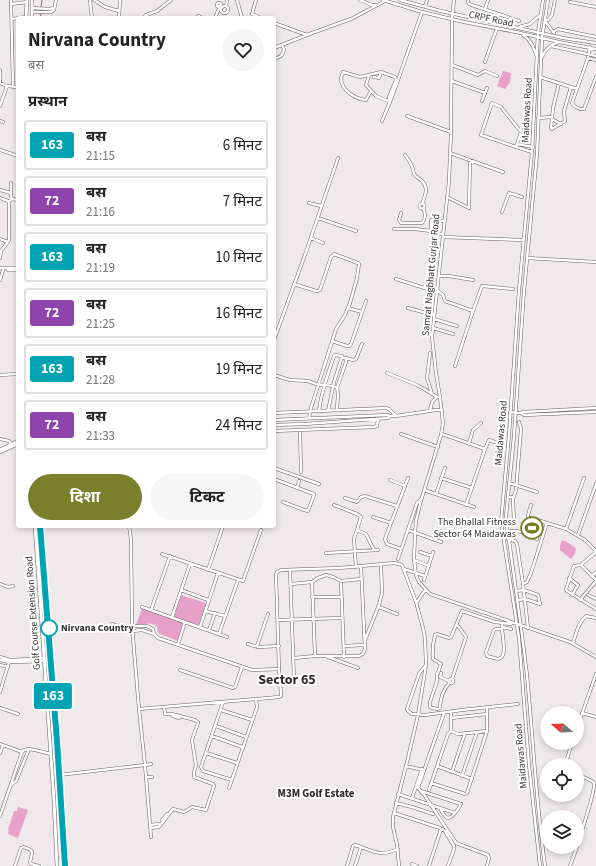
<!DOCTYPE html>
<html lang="hi">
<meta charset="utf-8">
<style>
:root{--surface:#fff;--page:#f6f6f6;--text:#222;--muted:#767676;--line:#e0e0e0;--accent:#797f2a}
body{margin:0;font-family:"Source Sans 3","Noto Sans Devanagari",sans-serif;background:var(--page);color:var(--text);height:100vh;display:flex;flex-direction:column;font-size:15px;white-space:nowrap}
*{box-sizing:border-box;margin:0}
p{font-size:13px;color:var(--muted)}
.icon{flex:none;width:22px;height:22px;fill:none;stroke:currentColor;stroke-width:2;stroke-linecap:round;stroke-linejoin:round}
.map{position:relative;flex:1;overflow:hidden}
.details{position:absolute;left:16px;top:16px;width:260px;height:512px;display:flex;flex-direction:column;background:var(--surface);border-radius:4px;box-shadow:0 2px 6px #0003}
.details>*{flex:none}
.badge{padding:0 8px;border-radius:3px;font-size:14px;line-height:26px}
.needle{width:26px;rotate:289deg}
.tools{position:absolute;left:540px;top:706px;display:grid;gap:8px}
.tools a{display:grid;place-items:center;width:44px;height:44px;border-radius:50%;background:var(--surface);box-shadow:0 2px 6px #0003;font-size:20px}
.map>.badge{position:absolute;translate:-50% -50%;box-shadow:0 0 0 2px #fff}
h2{padding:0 12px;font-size:15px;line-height:36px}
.round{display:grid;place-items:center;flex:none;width:42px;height:42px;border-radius:21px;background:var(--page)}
.head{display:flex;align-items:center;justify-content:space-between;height:68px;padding:0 12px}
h1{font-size:19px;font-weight:700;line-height:30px}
.primary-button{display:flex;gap:8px;margin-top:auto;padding:8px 12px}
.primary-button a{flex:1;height:46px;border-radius:24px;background:var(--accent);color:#fff;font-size:16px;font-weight:700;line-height:46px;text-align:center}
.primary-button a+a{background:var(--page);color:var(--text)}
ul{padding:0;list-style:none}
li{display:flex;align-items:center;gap:12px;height:50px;margin:0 8px 6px;padding:0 4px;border:2px solid var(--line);border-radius:4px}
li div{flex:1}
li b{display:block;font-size:15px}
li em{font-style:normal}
li .badge{min-width:44px;font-weight:700;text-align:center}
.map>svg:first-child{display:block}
</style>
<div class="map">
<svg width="596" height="866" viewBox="0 0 596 866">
<rect width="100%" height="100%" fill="#f0e9ec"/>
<path fill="#e7a0c7" d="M503 71 511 73 510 82 505 89 497 86Z
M37 526H40L48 655V656L46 654Z
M562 540C567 542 573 545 576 549L574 555 571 559 560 550V546Z
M181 595 206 603 199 625 174 617Z
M142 608 184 622 178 641 160 634 158 633 157 627C150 620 144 626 136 625Z
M18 807 28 810 18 838 8 834 9 831 8 830 14 811H17Z"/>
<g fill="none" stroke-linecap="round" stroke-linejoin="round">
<path stroke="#9d6786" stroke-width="1" d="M41 7 42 0
M40 18 41 14"/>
<g stroke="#655f62" stroke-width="3.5">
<path id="minor" d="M11 0 13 87
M90 0 92 18
M94 0 105 7 119 11
M237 0 242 18
M256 0 252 14 261 18
M360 0 372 5H378
M383 0 422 12 464 22 516 32 559 42 596 49
M400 0 441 11 563 38 596 43
M454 0 452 18 451 132 449 181 432 337 436 373 440 397 443 423 441 435 420 504 416 521 415 533 414 560 416 575 419 582 430 594 570 642 596 657
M468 0V2L469 4 519 21
M570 2 596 7
M217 5a2 2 0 1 1 4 0a2 2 0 1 1-4 0Z
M11 4 27 2
M226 6H224L221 8V11L223 13H226L228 11V8L226 6 227 0
M425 7 427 0
M32 8 50 9 53 8 54 9
M485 9 488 0
M32 12H51L54 10 56 0
M119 18 120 0
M143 18 146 15 157 11 171 0
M197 18 198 16H199L202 18
M215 18 220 6
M12 19 26 17
M545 20H548L552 15 555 0
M545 21 554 33
M274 23 307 35
M495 23 498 15
M519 27 530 24 539 16
M553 32 558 29 596 37
M523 35C531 40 534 48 537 57
M551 46 596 56
M590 47 588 58 572 103C573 106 580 110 584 109L596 77
M274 48 312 33 351 19 387 0
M542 57C545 50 551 44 559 42
M588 58 596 60
M274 59C280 57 283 56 284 49L282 45
M485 62 497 28
M452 65 478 75 485 71 497 76
M0 70V83
M369 75 366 85 376 96 388 101 390 97
M374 77 379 78 381 72
M540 77 577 89
M452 81 485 93
M0 83 7 86 18 87
M559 83 553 108 552 119 561 124
M371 91 366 100C356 99 341 91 341 78 341 78 343 73 343 72L360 77 381 72 395 77 396 80 389 97
M482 101 487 88
M0 106 7 86
M407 116 451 132
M538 118 552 117
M552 119 551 128 552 129 565 121 564 111 571 87
M0 121 3 122
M382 121 392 97 422 12
M517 144 533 147
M516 147 521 132 501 107 492 103 481 135 516 147 532 152
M0 150 18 156
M450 153 503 172
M405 155C410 161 413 166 414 174 416 177 419 178 422 181 429 188 425 196 422 204
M11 183V196L12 199
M0 190 11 193
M447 197 469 208 470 160
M0 198 8 201 9 203V240L8 242 0 239
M9 202 12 199 18 200
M309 203 321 206
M419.5 206a2.5 2.5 0 1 1 5 0a2.5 2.5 0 1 1-5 0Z
M502 212 509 193 522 197
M401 213 399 220 401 223H422C426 218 426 214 423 208
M318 218 356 231
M394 229H415L431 231V220L444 221
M431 231 435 233 443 234
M443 237 524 240
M311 238 323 243
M0 258 1 251 8 242
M527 258 596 262
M439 276H449L473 280
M396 279 437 292
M0 280 3 270
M294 284 316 291H318L320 290 331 257 334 254 358 263 359 264 357 278 350 303 345 315 336 329 311 408 309 418
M437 290 443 295 445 301 473 311 455 366
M348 308 362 312
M408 308 434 315
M473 311 482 286 513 289
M434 319 457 326
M433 328 453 334
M274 340 306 252 338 158
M332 341 347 346H349L351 344 366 301
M430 353 427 378 432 394
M346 358 353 360 356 359 362 344
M387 373 417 385 424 389 437 397H440
M0 375 18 374
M274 375 290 380 308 381 316 384 333 386 337 388C339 393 337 404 337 410
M337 388 346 362V359L342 357
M319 411C321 392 328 374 334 356L335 355 342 356V357L334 382 328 411
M430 411 432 402 437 397
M510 412 520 413 523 412 596 408
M274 413 386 408 389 409 396 416
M521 413 524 415 596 412
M274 420 387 415 390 416H396L436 410H442
M274 425 305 424 388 418 390 416
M300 430 301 472
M274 431 374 427 377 426 378 419
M401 434 438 447
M442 434 485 449 489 440 501 444
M0 439 9 441 11 444
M469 443 473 430 481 423
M274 468 319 484
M441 478 472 488
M274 479 314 494V495L308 511 304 510 283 502
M390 480 405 486
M509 483 537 492
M297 488 299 481
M424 490 474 507
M436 494 445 468
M508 497H512L513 499 514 522
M345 498 357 502 361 497 365 496 397 506
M513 499 516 490 521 429 519 422
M334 505 357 514 361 517 354 539 356 567
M466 505 485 449
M531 505 528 515V517L566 529 585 540 596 551
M373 517 391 523
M566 529 584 478
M357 530 366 534 374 550
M408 530 441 542
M507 531H516L522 532 528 536 537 539
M578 535 596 484
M508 539 515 541 517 544 523 584 528 628
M401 549 387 544 385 539 408 478
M420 552 432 556
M596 552 581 565 574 566 566 589 567 591 596 609
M326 553 378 550
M162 554 243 581 261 530
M398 559 417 503 421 499
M414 560 429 566
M581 565 596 580
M404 569 425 576
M208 570 223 526
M290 570 294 680
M592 576 596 572
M569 578 578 585 572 595
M424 580 433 552
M341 581 344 657
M0 584 8 587 13 586
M291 584 312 582
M523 584 527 582 531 573 547 523
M181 590 208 600
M516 591 524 590 538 595 540 604 525 599 518 600
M588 595 596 599
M312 597H341
M580 600 596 581
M417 602 425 590
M142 607 227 637
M379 607 397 614
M151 610 170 556
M205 611 225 616
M172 617 190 564
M278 620 342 618
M112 624 129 630
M132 626H147L153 629 154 634 158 638 252 670 279 669
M200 627 218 573
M502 627 511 629
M502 629H496L494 630 486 652 487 656 498 659C501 658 502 658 503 655 506 647 501 631 502 623
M209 630 215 613
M133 631 142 630 154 634
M219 634 238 580
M365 640 379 605 382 593 381 564
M573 643C576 634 578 623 586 616L596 618
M178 644 185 622
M248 644 258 647 279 646
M257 646 268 614
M344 646 364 645
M315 656 312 582 318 578 326 575 333 577 341 581 361 579
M0 657 10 660 50 658
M328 657 358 668
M294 658 315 656H359L363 654 365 649 361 566
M0 660 9 662 51 661
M0 665 8 667
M180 670 233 688 235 687 242 667
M441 673 440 677 449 681
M449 681a2 2 0 1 1 4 0a2 2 0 1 1-4 0Z
M452 679 466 637 459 627 456 625
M0 692 9 662
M223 702 201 767 203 771 232 780
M164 707 165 714H172L195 720
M0 708 18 714
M440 708C440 698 444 689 450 682
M139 709 279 697 281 696V694L279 669 276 575 277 572 281 570 339 568 394 563 399 564 402 565 416 602 423 628 425 638 426 665 421 671 419 674 407 709 408 711 412 714 425 715 462 710 518 704
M438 709 432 708 430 707V702L437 681V675L441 664 433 659C432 651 433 643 435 635L437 634 449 638 451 637 462 611 495 622 511 624
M221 710 252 720
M444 713 418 788 425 796 456 843 488 855 489 858 487 866
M582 713 596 717
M172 714 173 716 179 718
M451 718 487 714
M216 726 246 737
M577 728 596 674
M451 731 458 734 487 731
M212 736 242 747
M0 744 22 752
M0 753 3 745
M206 753 237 763
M151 764 145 765 151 837
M565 765 572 743
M406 766 423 770
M437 766 472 779
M452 772 465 733
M577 774C582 777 590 779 594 783 596 790 580 836 577 846
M59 775 145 765 139 709 132 626 131 541 130 532 129 526
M462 776 477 732
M146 777H152
M431 783 462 793 465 794 467 793 487 731V708
M11 785 16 781 17 779 29 749 35 750 51 754
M229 788 257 707 256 699
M429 790 448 734 451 731V712
M421 791 461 804C459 808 451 821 446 817 443 815 441 810 440 808
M398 794 455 813
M412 798 422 769
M396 803 412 807 433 814
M394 813 440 828 445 831 454 846V849L448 866
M0 816 22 752 24 750 29 749
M163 822 162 820 167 814
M150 825 159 824 161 825
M151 828 159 827 173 809 184 812 192 807 206 810 214 786 213 784 194 777V772L196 765 192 740 198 723V722L196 721
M412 864 417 866
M15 866 21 848 23 847C34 850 33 851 30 862L31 864 39 866
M347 866 353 846 355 845 361 847
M355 866 361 847C377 853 381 856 398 849
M399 866 397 845 393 827V817L408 758 418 715 426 665
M429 866 441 829
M540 866 529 765 519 638 501 522 509 435 519 290 532 152 538 32 543 0
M545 866C536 802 533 738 527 675 521 625 514 576 507 526L506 516 514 436 524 291 537 154 542 38 548 0
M570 866 577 847"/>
</g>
<g stroke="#655f62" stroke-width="4">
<path id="major" d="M32 0V18
M26 18 27 0
M0 268H18
M8 270H18
M0 450 18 441
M0 452 18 444
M35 526 54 800 57 866
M40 526 57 741 65 866"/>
</g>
<use href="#minor" stroke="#fff" stroke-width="2.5"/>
<use href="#major" stroke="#fff" stroke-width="3"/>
</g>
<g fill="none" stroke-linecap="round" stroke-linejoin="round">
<g stroke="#fff" stroke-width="9">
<path id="line" d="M40 526 57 741 65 866"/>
</g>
<use href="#line" stroke="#00a3b4" stroke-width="6"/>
</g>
<defs>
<g id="stadium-ring" transform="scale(1.15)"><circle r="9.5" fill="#fff" stroke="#797f2a" stroke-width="1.5"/><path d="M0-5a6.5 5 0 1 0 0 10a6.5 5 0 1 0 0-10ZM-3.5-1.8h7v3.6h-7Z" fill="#797f2a"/></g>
</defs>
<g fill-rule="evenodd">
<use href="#stadium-ring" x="532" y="528"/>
</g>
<circle fill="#fff" stroke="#00a3b4" stroke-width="2" cx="49" cy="628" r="8"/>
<g text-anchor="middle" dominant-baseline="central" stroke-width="4" stroke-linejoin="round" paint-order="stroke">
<g font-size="10" fill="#343233" stroke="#fff">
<text transform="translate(491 19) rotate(12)">CRPF Road</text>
<text transform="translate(527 110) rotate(-87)">Maidawas Road</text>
<text transform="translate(431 275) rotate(-85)">Samrat Nagbhatt Gurjar Road</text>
<text transform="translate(501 433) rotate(-85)">Maidawas Road</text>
<text transform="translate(33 613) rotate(-94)">Golf Course Extension Road</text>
<text transform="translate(521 756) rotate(-95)">Maidawas Road</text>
</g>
<g font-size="10" fill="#343233" stroke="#fff" text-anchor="end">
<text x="516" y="522">The Bhallal Fitness<tspan x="516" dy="12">Sector 64 Maidawas</tspan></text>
</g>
<g font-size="10" font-weight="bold" fill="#343233" stroke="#fff" text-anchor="start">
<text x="61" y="628">Nirvana Country</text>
</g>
<g font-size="11" font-weight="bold" fill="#2f292c" stroke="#fff">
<text x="316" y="793">M3M Golf Estate</text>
</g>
<g font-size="14" font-weight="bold" fill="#2f292c" stroke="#fff">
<text x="287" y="680">Sector 65</text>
</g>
</g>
</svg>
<div class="tools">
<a><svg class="needle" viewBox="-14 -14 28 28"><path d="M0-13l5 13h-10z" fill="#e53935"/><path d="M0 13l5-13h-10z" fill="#767676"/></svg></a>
<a><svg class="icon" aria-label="locate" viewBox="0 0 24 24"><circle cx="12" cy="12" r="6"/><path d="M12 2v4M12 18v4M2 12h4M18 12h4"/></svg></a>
<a><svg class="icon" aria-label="layers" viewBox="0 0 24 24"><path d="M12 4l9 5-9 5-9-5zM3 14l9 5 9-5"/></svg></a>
</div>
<b class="badge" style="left:53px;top:696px;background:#00a3b4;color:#fff">163</b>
<section class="details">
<div class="head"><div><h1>Nirvana Country</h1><p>बस</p></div><a class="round"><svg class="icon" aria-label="heart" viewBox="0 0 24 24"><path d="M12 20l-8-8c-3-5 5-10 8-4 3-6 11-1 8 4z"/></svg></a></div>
<h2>प्रस्थान</h2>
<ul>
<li><span class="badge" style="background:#00a3b4;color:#fff">163</span><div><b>बस</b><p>21:15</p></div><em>6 मिनट</em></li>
<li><span class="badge" style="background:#8e44ad;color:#fff">72</span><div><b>बस</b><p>21:16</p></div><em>7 मिनट</em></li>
<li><span class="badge" style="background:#00a3b4;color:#fff">163</span><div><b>बस</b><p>21:19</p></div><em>10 मिनट</em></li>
<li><span class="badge" style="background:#8e44ad;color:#fff">72</span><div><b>बस</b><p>21:25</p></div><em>16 मिनट</em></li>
<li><span class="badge" style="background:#00a3b4;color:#fff">163</span><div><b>बस</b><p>21:28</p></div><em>19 मिनट</em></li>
<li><span class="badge" style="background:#8e44ad;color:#fff">72</span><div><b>बस</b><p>21:33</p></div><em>24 मिनट</em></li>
</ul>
<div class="primary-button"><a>दिशा</a><a>टिकट</a></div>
</section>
</div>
